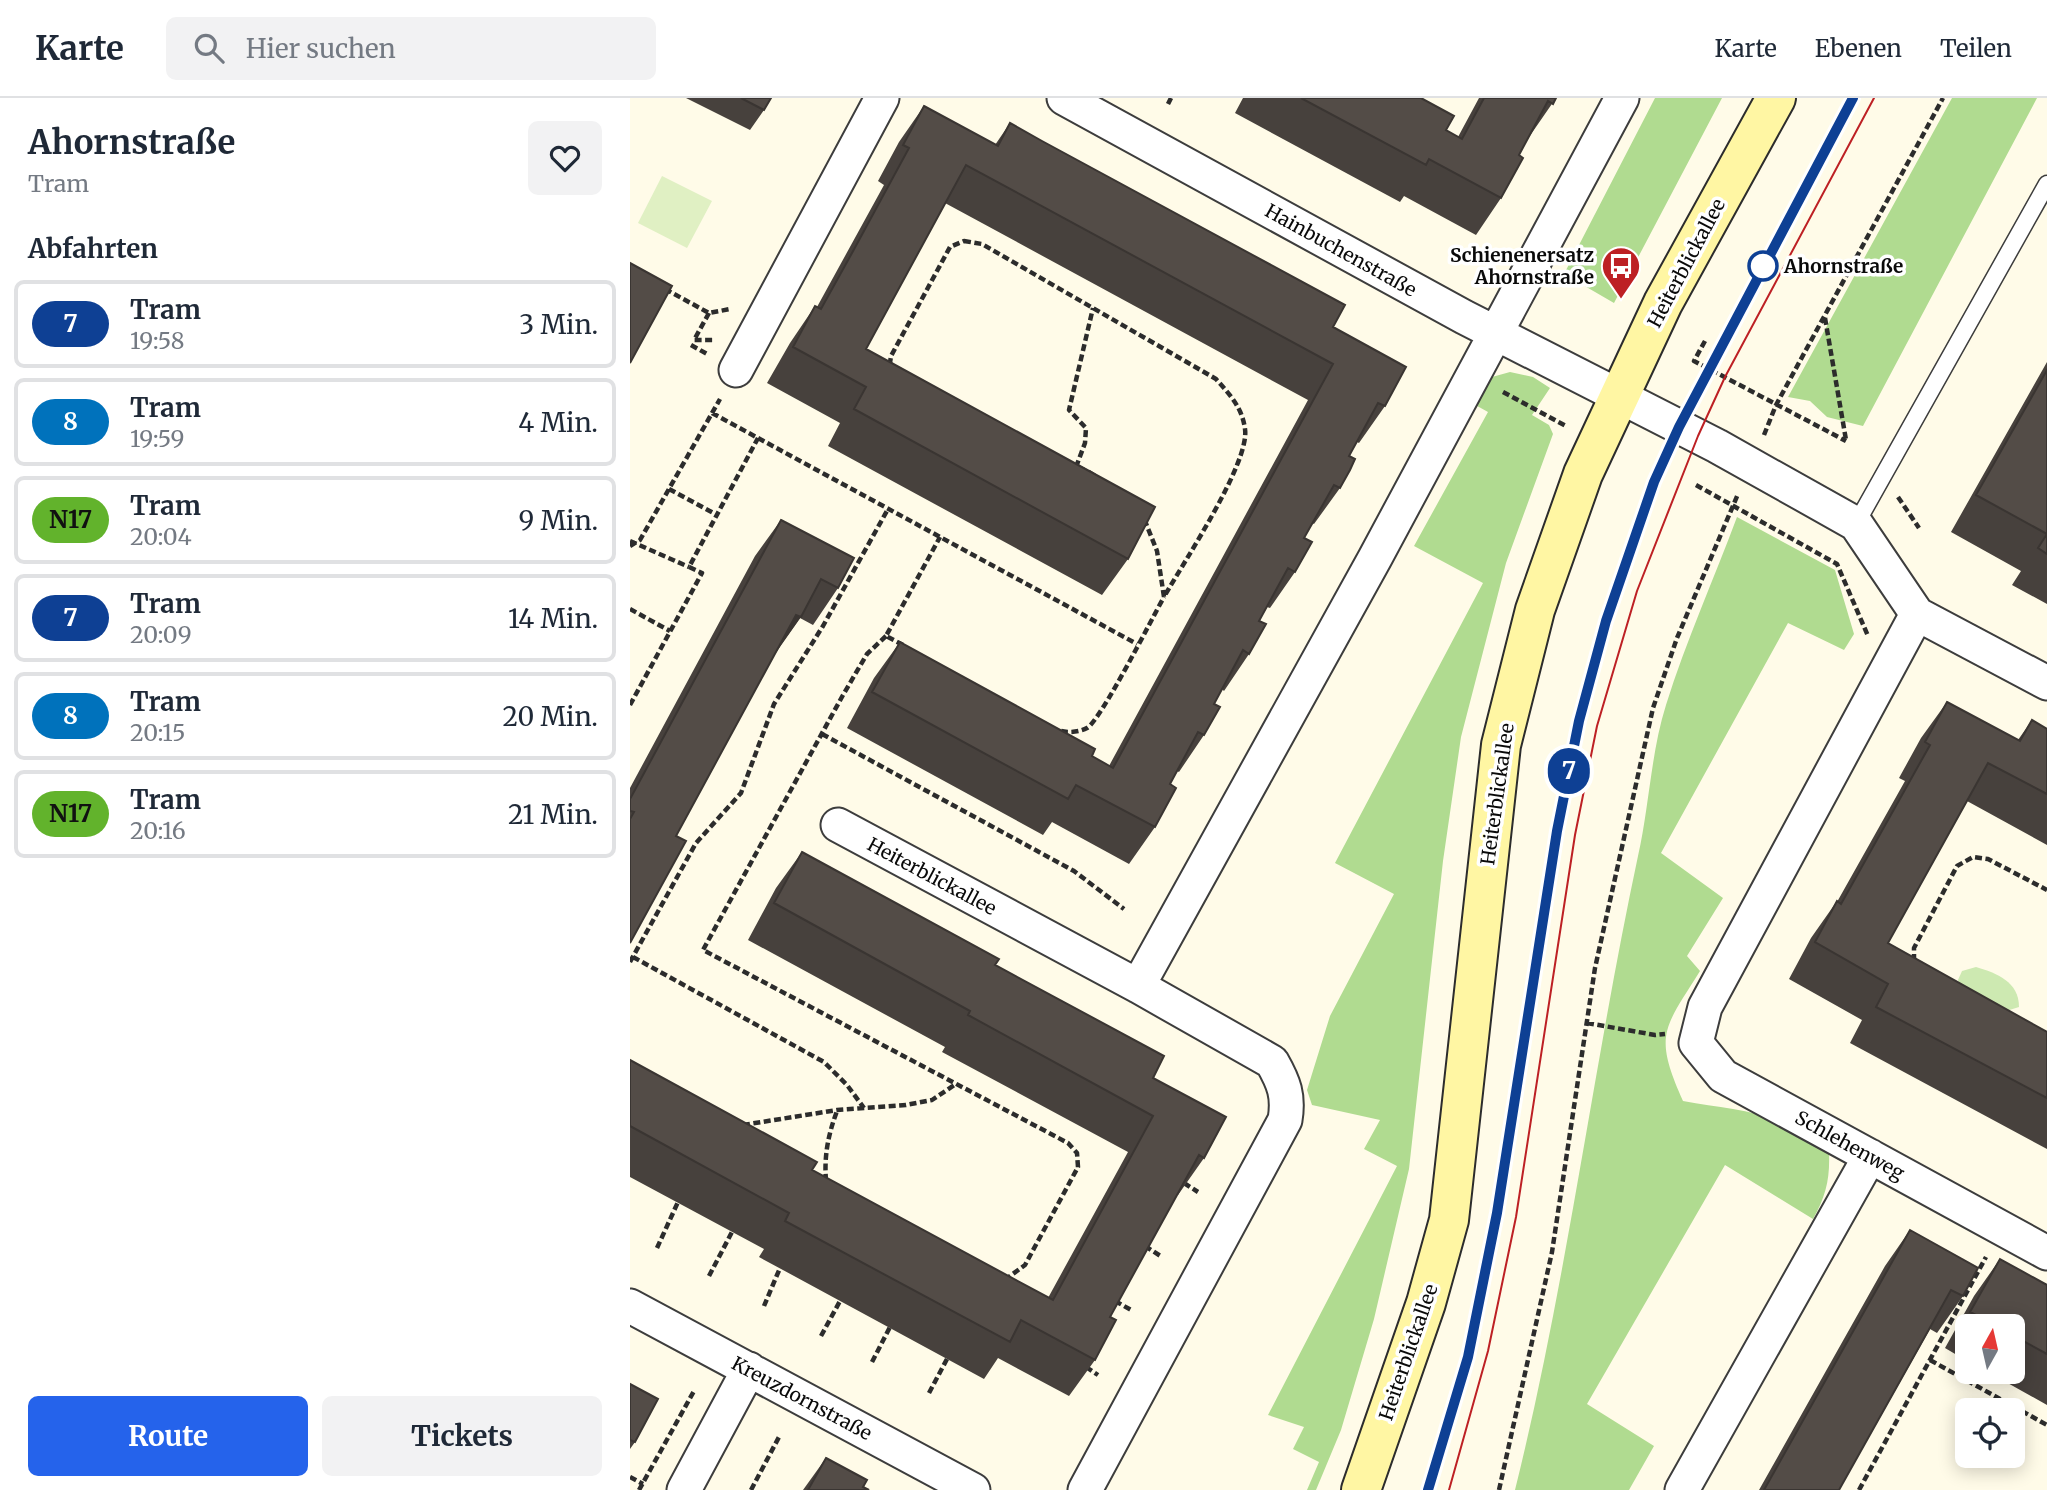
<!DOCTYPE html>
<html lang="de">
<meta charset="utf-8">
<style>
:root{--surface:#fff;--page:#f2f2f3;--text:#1f2937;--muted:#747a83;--line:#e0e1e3;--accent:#2563eb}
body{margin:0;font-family:Merriweather,serif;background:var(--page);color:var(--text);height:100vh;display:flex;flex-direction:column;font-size:26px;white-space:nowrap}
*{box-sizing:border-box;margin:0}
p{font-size:23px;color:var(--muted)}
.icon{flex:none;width:38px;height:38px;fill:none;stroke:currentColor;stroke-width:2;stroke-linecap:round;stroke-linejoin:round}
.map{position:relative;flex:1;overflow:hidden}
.panel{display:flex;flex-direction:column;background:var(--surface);width:630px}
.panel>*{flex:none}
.badge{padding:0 14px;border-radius:23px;font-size:24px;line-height:46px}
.needle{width:46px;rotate:8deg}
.controls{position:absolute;left:1325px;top:1216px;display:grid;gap:14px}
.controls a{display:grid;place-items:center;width:70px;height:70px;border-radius:10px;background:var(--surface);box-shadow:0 4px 18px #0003;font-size:35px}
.map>.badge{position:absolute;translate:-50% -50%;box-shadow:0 0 0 4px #fff}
h2{padding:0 28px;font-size:26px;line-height:63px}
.round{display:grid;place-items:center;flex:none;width:74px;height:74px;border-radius:10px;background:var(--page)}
.headline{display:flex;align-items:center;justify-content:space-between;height:119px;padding:0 28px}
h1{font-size:33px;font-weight:700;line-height:52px}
.action{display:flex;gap:14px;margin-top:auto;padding:14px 28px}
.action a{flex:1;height:80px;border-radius:10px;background:var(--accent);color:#fff;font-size:28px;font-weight:700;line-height:80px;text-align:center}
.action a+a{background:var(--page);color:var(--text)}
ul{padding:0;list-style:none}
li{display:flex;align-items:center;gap:21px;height:88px;margin:0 14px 10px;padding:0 14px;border:4px solid var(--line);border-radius:10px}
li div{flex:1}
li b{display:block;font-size:26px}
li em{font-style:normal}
li .badge{min-width:77px;font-weight:700;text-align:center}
header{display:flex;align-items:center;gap:42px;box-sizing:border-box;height:98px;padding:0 35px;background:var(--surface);border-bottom:2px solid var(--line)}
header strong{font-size:33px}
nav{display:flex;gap:38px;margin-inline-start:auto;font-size:24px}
.search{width:490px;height:63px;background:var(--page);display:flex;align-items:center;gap:18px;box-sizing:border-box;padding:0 24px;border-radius:10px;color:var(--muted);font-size:26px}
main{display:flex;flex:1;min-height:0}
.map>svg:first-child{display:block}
</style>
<header>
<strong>Karte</strong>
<div class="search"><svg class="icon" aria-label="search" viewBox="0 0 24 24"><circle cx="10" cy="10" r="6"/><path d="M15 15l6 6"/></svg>Hier suchen</div>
<nav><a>Karte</a><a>Ebenen</a><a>Teilen</a></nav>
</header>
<main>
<section class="panel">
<div class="headline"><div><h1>Ahornstraße</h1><p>Tram</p></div><a class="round"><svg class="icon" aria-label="heart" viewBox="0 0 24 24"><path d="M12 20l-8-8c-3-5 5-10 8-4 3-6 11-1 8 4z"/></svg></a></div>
<h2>Abfahrten</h2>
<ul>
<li><span class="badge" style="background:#0e4094;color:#fff">7</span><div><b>Tram</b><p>19:58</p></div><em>3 Min.</em></li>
<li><span class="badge" style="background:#0072bc;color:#fff">8</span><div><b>Tram</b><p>19:59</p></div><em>4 Min.</em></li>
<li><span class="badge" style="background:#62b32c;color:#111">N17</span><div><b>Tram</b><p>20:04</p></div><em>9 Min.</em></li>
<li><span class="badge" style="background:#0e4094;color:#fff">7</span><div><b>Tram</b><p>20:09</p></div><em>14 Min.</em></li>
<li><span class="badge" style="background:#0072bc;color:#fff">8</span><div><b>Tram</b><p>20:15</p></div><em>20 Min.</em></li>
<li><span class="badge" style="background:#62b32c;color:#111">N17</span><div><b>Tram</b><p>20:16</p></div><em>21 Min.</em></li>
</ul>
<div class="action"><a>Route</a><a>Tickets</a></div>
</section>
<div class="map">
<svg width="1417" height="1392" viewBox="0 0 1417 1392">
<rect width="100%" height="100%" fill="#fffbe8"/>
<path fill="#cde9b1" d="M1346 869C1367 875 1389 884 1389 909L1373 914 1331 891 1328 882 1332 873Z"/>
<path fill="#b0db90" d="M1025 0H1092L984 205 934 176Z
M1322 0H1407L1233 328 1197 319 1180 303 1158 299Z
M880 274 903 279 920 290 902 317 919 327 923 336 876 465 831 639 813 763 779 1071 744 1221 711 1332 686 1392H677L689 1364 663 1351 674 1329 638 1317 767 1068 734 1051 750 1022 682 1007 677 992 700 918 764 796 705 765 853 485 784 448 858 314 840 304 862 279Z
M1107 419 1205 472 1224 536 1214 552 1158 525 1031 755 1093 800 1057 858 1070 873C1034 931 1023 936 1053 1003 1107 1013 1159 1013 1199 1055 1200 1081 1196 1098 1183 1121L1095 1067 957 1306 1024 1348 999 1392H885C937 1183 963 969 1008 758 1019 710 1021 654 1036 607 1056 543 1084 481 1107 419Z"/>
<path fill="#e0f0c3" d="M32 78 82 103 57 150 8 125Z"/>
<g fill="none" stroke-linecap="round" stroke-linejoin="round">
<g stroke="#3d3d3d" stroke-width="19">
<path id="lane" d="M1226 426 1417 86"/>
</g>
<g stroke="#3d3d3d" stroke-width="37">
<path id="street" d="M434 0 834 219 1087 348 1226 426 1287 516 1417 585
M106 272 252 0
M1287 516 1075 909 1066 945 1093 978 1417 1155
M208 727 508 888 642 964C654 985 659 998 655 1022L455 1392
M508 888 745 460 992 0
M0 1208 343 1392
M54 1392 119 1271
M1052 1392 1240 1058"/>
</g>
<g stroke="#2c2c2c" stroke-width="42">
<path id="secondary" d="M731 1392 796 1205 819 1122 871 647 905 512 953 376 1033 205 1146 0"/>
</g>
<path stroke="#2c2c2c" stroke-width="4.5" stroke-dasharray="7 3.5" stroke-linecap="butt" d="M538 6 541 0
M334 143 352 146 586 281C600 297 612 309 615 331 620 365 553 465 534 499L527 453 515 423 486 392 459 374 420 357 371 345 284 300 268 290 259 272 261 258 320 149Z
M35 191 79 215 100 211
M79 215 64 242H85
M1195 220 1216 342
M1075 243 1064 263 1216 343
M61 247 77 256
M873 294 936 328
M82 315 507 546
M1134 337 1146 307 1313 0
M446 369 455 345 456 330 439 312 463 210
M1066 387 1207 466 1238 538
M39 391 87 417
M1268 399 1289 430
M0 443 59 469
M0 448 10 442 90 301
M0 511 40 533
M256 538 237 556 213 597 73 852 438 1045 447 1055 448 1069 395 1167 376 1181
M273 547 256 538 310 439
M0 607 72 475 59 469 128 340
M431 633C438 635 450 634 457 630 471 622 522 520 534 499
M192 636 444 773 494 811
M3 859 194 964 217 987 234 1010
M1284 863V850L1327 768 1343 759 1358 761 1417 792
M0 864 66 745 111 695 144 606 193 528 258 411
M957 925 1025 937 1035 936
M113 1027 207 1012 276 1007 302 1002 326 986
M196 1083C194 1058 198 1037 207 1013
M554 1085 568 1094
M515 1148 532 1159
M27 1150 48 1104
M79 1178 102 1134
M485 1203 503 1213
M134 1208 150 1170
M191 1238 210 1203
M1300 1262 1417 1327
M242 1264 260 1229
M456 1269 468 1277
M299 1295 317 1261
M0 1379 13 1386
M9 1392 64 1293
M121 1392 149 1339
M869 1392 922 1154 965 870 1023 610 1047 540 1108 396
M1229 1392 1356 1159"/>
<use href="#lane" stroke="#fff" stroke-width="16"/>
<use href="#street" stroke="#fff" stroke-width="33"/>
<use href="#secondary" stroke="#fff6a3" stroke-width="38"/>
<path stroke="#bd2024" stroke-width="2" d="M798 1392C811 1348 826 1304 838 1260 882 1088 895 908 927 733 952 595 991 457 1049 329L1223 0
M819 1392 858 1253 886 1119 945 737 967 628 1007 493 1068 338 1095 279 1244 0"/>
</g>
<path fill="#47413d" d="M56 0H141L134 12 120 32Z
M613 0H791L816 32 828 39 849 0H926L897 42 889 57 871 100 846 137 774 98 770 104 605 15Z
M294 8 365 47 380 25 703 229 755 308 729 345 727 344 719 358 710 390 684 426 682 425 674 440 665 474 640 510 637 509 629 523 619 556 594 593 592 591 584 606 574 637 549 674 547 673 540 686 525 729 499 766 422 724 413 737 217 630 244 580 270 544 479 668 678 302 315 105 236 251 498 461 472 497 198 348 210 325 137 285 160 245 185 208 187 209 254 87 248 83 269 44Z
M1417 264V506L1382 487 1391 473 1321 434Z
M151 422 208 490 183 527 170 520 146 554 46 738 0 845V690L125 458Z
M1317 604 1388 642 1402 622 1417 631V747L1337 703 1258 845 1417 934V1051L1220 945 1232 922 1159 881 1181 840 1207 803V804L1275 683 1269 680 1291 640Z
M172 754 365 867 523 980 574 1060 548 1097 547 1096 480 1219 465 1262 439 1298 368 1260 354 1281 129 1159 134 1151 0 1079V962L182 1072 418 1200 498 1054 312 954 315 949 118 842 146 790Z
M1280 1132 1333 1198 1307 1235 1300 1231 1209 1392H1129L1255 1168Z
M1370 1161 1417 1187V1307L1358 1274H1382V1228H1337V1263L1315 1250 1344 1198Z
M0 1286 5 1344 0 1351Z
M196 1360 233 1389 239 1392H173Z"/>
<path fill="#3a3532" d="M166 517 171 519 145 556Z"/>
<path fill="#534c47" stroke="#3a3532" stroke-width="2" d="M111 0H141L134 12Z
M671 0H791L824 18 816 32 832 41 854 0H926L923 6 918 3 889 57 893 60 871 100 799 61 796 67Z
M294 8 368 48 380 25 412 43 715 207 703 229 776 269 755 308 748 305 719 358 725 361 720 372 710 390 704 387 674 440 682 444 665 474 658 470 629 523 636 526 619 556 613 552 584 606 590 609 574 637 568 634 540 686 546 690 525 729 446 687 438 701 242 594 270 544 465 651 462 658 483 670 703 266 336 67 236 251 525 409 498 461 224 311 236 289 163 249 185 208 191 211 222 155 279 50 273 47Z
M0 165 42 188 0 265Z
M1417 272V456L1408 450 1417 436 1346 397Z
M151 422 224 460 208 490 191 481 171 519 166 517 46 738 56 743 0 845V721L4 714 0 713V701Z
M1317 604 1390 643 1402 622 1417 631V696L1358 665 1258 845 1417 934V1000L1246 909 1258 886 1185 844 1207 803 1211 806 1300 647 1295 644Z
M172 754 369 861 365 867 534 958 523 980 596 1019 574 1060 569 1057 480 1219 486 1222 465 1262 391 1222 380 1244 155 1123 159 1115 0 1028V962L187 1064 182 1072 423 1202 523 1018 338 917 340 913 144 805Z
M1280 1132 1348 1170 1333 1198 1321 1192 1209 1392H1134Z
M1370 1161 1417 1187V1256L1382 1237V1228H1367L1340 1214Z
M0 1286 28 1301 5 1344 0 1342Z
M196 1360 237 1382 233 1389 239 1392H178Z"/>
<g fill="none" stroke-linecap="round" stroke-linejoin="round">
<g stroke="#fff" stroke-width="16">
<path id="line" d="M798 1392 838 1259 867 1115 927 733 949 623 976 523 1024 384 1049 329 1223 0"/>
</g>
<use href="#line" stroke="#0e4094" stroke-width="10"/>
</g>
<defs>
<g id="bus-pin" transform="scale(2.0125)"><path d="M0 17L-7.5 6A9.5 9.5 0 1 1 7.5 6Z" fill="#bd2024" stroke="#fff"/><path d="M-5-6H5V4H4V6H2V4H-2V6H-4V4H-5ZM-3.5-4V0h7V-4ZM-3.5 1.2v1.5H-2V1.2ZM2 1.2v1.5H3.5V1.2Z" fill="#fff"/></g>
</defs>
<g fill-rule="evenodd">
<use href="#bus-pin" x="991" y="168"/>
</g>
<circle fill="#fff" stroke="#0e4094" stroke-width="3.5" cx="1133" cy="168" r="14"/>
<g text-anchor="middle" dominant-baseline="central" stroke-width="7" stroke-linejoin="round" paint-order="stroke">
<g font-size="19" fill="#0a0a0a" stroke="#fff">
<text transform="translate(711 152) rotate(29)">Hainbuchenstraße</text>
<text transform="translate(1056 165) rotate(-62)">Heiterblickallee</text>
<text transform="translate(867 696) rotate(-82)">Heiterblickallee</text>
<text transform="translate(302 778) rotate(28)">Heiterblickallee</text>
<text transform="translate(1220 1047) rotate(29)">Schlehenweg</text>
<text transform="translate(778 1254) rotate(-71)">Heiterblickallee</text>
<text transform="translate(172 1300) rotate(28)">Kreuzdornstraße</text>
</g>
<g font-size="19" font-weight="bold" fill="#0a0a0a" stroke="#fff" text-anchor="end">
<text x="964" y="157">Schienenersatz<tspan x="964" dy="22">Ahornstraße</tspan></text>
</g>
<g font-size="19" font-weight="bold" fill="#0a0a0a" stroke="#fff" text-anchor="start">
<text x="1154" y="168">Ahornstraße</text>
</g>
</g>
</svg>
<div class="controls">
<a><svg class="needle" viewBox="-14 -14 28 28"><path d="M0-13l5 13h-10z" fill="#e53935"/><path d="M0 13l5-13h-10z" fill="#747a83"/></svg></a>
<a><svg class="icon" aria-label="locate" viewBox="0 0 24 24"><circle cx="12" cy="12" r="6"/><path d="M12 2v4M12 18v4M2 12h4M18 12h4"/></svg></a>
</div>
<b class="badge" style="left:939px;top:673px;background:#0e4094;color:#fff">7</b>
</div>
</main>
